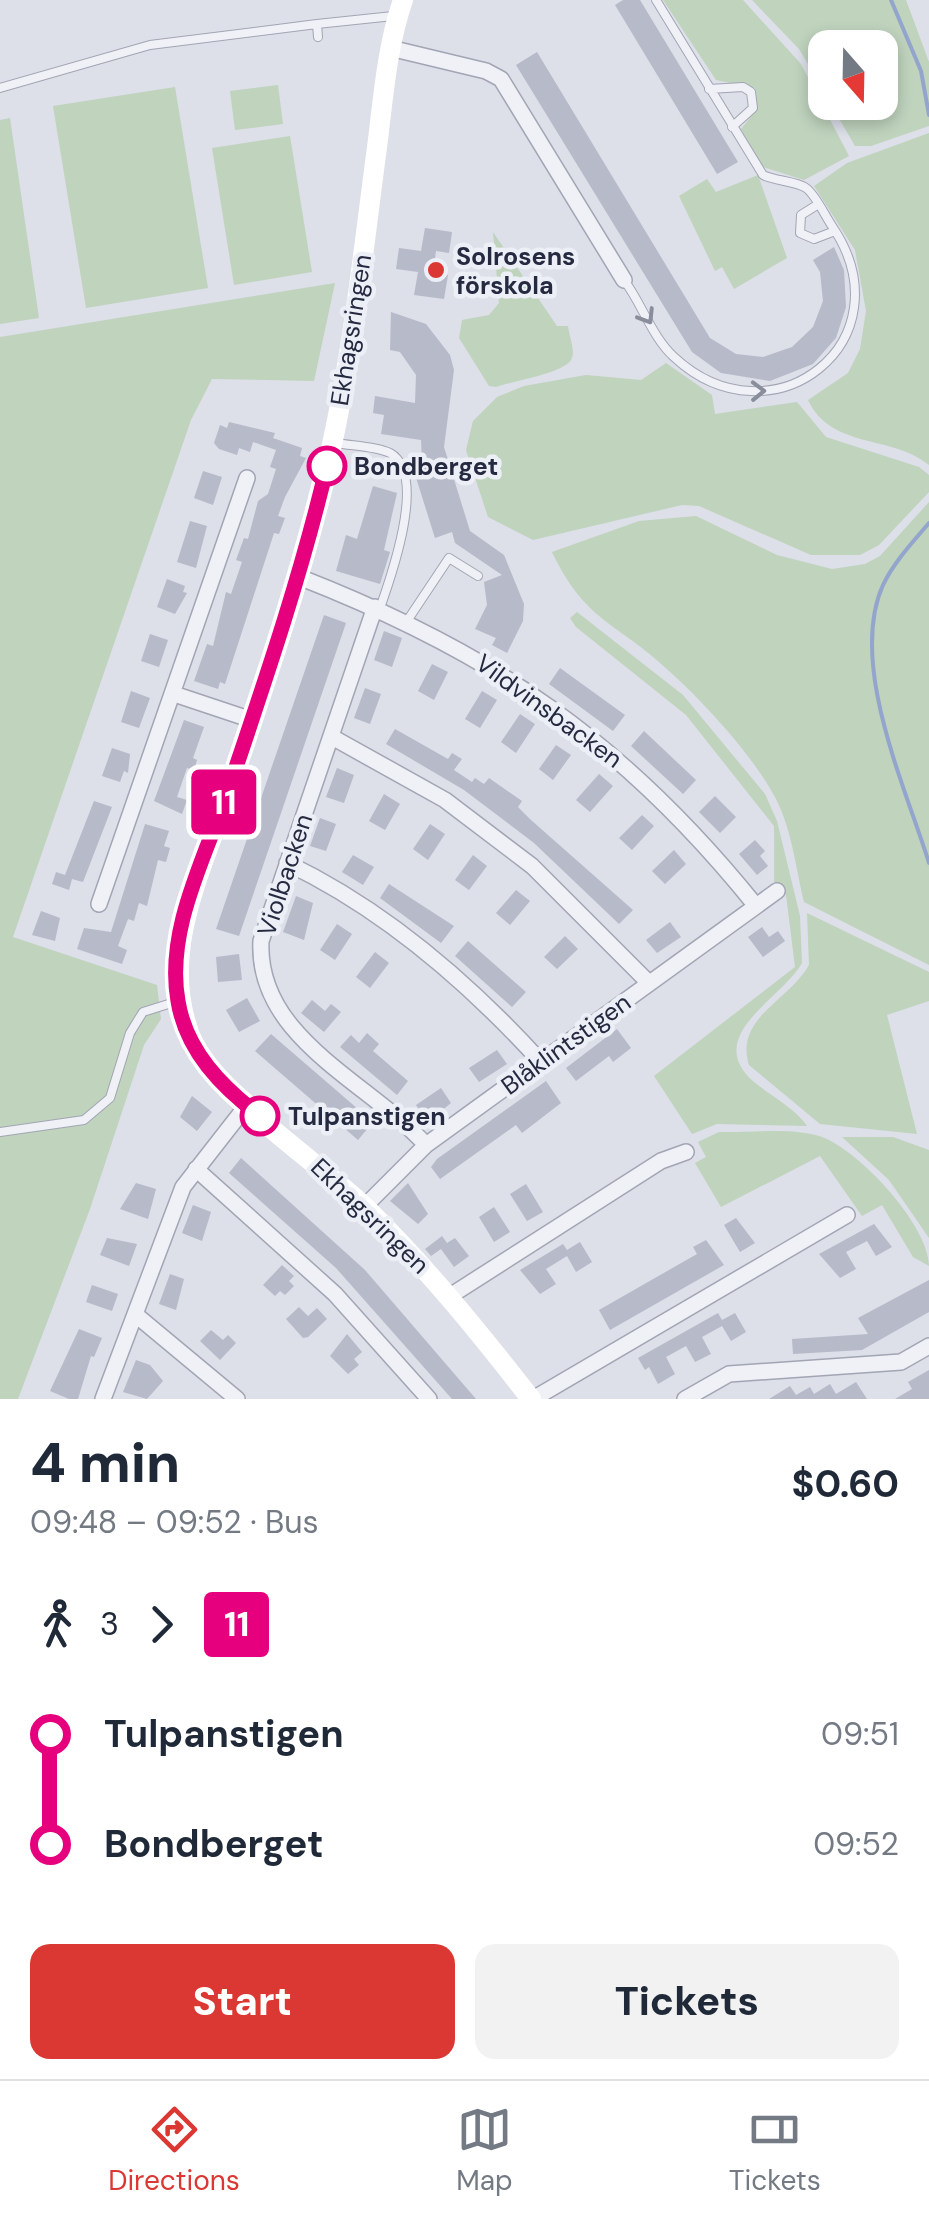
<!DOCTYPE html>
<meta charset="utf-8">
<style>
:root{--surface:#fff;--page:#f2f2f3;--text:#1f2937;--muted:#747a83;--line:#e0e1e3;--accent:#dc3833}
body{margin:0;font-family:"DM Sans",sans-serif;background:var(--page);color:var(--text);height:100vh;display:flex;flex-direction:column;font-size:38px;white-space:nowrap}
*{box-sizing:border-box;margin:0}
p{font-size:32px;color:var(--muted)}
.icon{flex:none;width:55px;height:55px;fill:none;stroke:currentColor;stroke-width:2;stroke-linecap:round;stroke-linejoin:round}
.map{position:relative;height:1399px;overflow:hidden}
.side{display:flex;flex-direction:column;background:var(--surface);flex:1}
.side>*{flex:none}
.badge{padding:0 20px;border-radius:8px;font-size:35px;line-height:65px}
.needle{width:65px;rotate:160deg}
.buttons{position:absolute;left:808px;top:30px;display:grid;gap:20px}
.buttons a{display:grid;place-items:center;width:90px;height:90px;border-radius:20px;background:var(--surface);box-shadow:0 5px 15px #0003;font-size:50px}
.map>.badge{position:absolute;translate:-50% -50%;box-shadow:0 0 0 5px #fff}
.legs{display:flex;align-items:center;gap:15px;height:110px;padding:0 30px;font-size:32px}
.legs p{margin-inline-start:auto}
.overview{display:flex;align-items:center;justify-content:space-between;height:170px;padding:0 30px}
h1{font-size:55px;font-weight:800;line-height:75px}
.cta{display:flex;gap:20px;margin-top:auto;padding:20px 30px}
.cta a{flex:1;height:115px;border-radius:20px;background:var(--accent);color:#fff;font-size:40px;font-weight:800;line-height:115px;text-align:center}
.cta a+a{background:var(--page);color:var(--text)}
ul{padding:0 30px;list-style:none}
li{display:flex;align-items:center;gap:35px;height:110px;font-size:38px}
li i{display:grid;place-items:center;width:15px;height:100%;margin:0 12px;background:currentColor}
li i::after{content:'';width:25px;height:25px;margin:-12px;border:8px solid;border-radius:50%;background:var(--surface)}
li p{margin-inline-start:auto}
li:first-child i{background:linear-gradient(#0000 50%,currentColor 0)}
li:last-child i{background:linear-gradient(currentColor 50%,#0000 0)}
.menu{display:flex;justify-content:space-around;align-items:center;height:140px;border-top:2px solid var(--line);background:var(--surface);font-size:28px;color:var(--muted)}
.menu a{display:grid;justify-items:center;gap:5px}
.menu .active{color:var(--accent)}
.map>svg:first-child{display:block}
</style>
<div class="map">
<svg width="929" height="1399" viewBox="0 0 929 1399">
<rect width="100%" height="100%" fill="#dddfe9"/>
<path fill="#bfd3bd" d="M663 0H743L801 64 849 156 804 180 763 167 741 129 757 109 755 88 716 80Z
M752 0H906L929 62V126L871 146H855L830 103 880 102V48H825V93L799 49Z
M278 85 283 124 235 130 230 91Z
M175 87 208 288 86 308 53 106Z
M10 118 39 318 0 324V120Z
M929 133V465C891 434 832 450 808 400L848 373 860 349 866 311 855 250 814 186 847 163Z
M290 136 312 272 234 285 212 148Z
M758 175 787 258 734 289 722 267 715 271 679 196 707 179 716 192Z
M493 232 557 326H568C569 335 575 350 572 358 567 373 512 381 496 387L489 386 459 338 462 320 489 315 499 303Z
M335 283 314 381 212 379 191 420 13 937 157 985 161 1019 144 1045 90 1209 18 1399H0V337Z
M666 363 712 395 715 414 797 402 826 437 919 467 929 475V492L879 545 860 555H811L699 506 682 505 533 540 488 517 466 450 473 421 497 397 524 386 586 375 641 380Z
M929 502V965L804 902C796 869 792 830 776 799 755 758 703 701 668 670 617 622 586 623 552 552L639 521 696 516 777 555 832 569 865 564 880 556Z
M577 612 683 695 765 794 777 821 800 916 802 963C783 998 701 1036 754 1082 771 1096 796 1109 807 1126L717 1124 692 1134 654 1076 795 967 786 895 774 882V826L686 715 576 627 570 618Z
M807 913 929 972V1001L887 1015 917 1134 820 1124 749 1065C734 1018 790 1000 809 965Z
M719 1132C750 1133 792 1127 822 1137 860 1151 929 1226 929 1266L913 1257 882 1205 862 1216 820 1156 721 1207 695 1163 706 1157 698 1142Z
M842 1137H893L929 1150V1238L889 1180Z"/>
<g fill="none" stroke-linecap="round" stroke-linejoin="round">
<path stroke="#93a5cd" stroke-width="4" d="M891 0 921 71 929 115
M929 523C912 543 894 562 883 585 848 663 905 786 929 863"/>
</g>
<path fill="#b6bac9" d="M623 0H640L738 162 717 174 615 5Z
M537 52 710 338 736 354 763 357 792 347 813 327 823 301 820 272 813 260 834 247 844 270 846 307 836 338 813 364 770 381 721 373 692 352 516 65Z
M425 228 452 232 449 253 436 251 433 273 448 275 444 299 414 295 418 272 396 269 399 248 421 251Z
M391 312 426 324 450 355 454 370 444 447 470 531 504 555 524 604 523 621 507 653 492 645 496 638 475 629 487 605 484 582 502 575 455 543 452 532 435 538 413 468 422 460 421 440 381 434 384 415 373 413 375 396 415 403 416 375 400 352 390 350Z
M229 422 275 433 273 438 302 448 300 456 306 458 285 497 278 516 285 518 279 534 274 533 225 684 220 682 218 689 194 681 207 644 213 646 226 592 231 594 242 562 236 560 244 538 248 539 258 501 268 494 276 469 270 467 276 450 253 442 250 452 239 448 237 455 219 449 214 443 220 425 227 428Z
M203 471 222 477 213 505 194 498Z
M373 486 397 493 384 550 390 552 380 584 336 571 346 535 357 539Z
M190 521 207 526 196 568 177 562Z
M167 579 185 586 183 592 187 593 175 614 157 607Z
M324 615 346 623 239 936 216 929Z
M384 631 402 638 392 667 374 660Z
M150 634 168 640 159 667 141 661Z
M432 664 448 672 434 700 418 691Z
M560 668 625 715 613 731 549 684Z
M365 688 381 694 370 724 354 718Z
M131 691 150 698 139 728 121 722Z
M482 691 497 700 480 728 465 719Z
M520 714 535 724 516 753 501 742Z
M184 720 204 727 193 758 197 760 194 770 187 768 177 797 187 800 182 814 154 801Z
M395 729 448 759 452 753 462 759 454 770 472 782 475 778 484 784 489 778 522 801 518 807 531 820 633 910 619 924 534 843 464 790 386 744Z
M644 731 696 780 683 794 631 746Z
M556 745 571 755 553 780 539 769Z
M112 748 130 754 128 773 124 771 120 782 102 776Z
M337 768 354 775 344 803 326 797Z
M599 774 613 786 590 812 576 800Z
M384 794 400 804 385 830 369 821Z
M715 796 736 817 720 833 699 812Z
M94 801 112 807 83 882 72 879 69 890 52 884 56 872 65 875Z
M642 815 654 826 632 850 619 838Z
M320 818 336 824 326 851 310 846Z
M145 824 169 831 164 846 170 848 166 862 158 860 147 906 139 903 134 921 128 919 118 946 127 950 122 964 77 949 84 928 111 932Z
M430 824 445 834 428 860 413 849Z
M755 840 765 851 760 856 768 866 757 875 739 854Z
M674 850 686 864 665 884 652 871Z
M353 855 374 867 363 885 342 872Z
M473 855 487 866 469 890 455 880Z
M389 884 454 926 441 943 380 898Z
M516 890 530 901 510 925 496 913Z
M296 896 313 903 304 940 283 932Z
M41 911 60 918 55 941 32 935Z
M670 922 681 937 657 953 646 940Z
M337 924 352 934 335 960 320 950Z
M762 927 769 937 778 931 785 941 763 957 748 937Z
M565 936 578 949 557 969 544 957Z
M468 941 526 992 512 1007 455 956Z
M375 952 389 963 370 988 356 977Z
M239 954 242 980 218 982 216 957Z
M247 998 260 1021 239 1032 226 1010Z
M312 1000 325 1011 331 1004 341 1012 324 1032 301 1013Z
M617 1029 631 1048 613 1062 609 1056 576 1081 566 1068Z
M367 1033 379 1044 373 1051 408 1081 397 1095 340 1047 351 1035 359 1043Z
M271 1034 373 1122 358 1140 255 1051Z
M497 1050 507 1064 479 1082 469 1068Z
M546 1081 561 1103 522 1133 516 1125 440 1179 431 1167 437 1159Z
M441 1088 451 1103 428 1122 416 1105Z
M192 1096 212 1112 197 1131 180 1117Z
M241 1158 365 1270 476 1399H452L336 1268 229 1173Z
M136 1183 156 1189 148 1219 120 1209Z
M408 1183 428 1214 418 1224 390 1201Z
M526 1184 543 1212 527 1221 510 1194Z
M193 1205 211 1212 202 1241 182 1233Z
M494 1207 510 1232 494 1242 479 1217Z
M736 1218 755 1243 740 1252 724 1225Z
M874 1224 892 1247 876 1256 867 1241 846 1252 856 1269 840 1278 819 1254Z
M442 1236 447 1243 455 1238 469 1256 454 1267 441 1249 431 1256 425 1249Z
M107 1238 137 1244 129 1266 100 1255Z
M706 1240 724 1265 610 1330 599 1310 697 1254 693 1247Z
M580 1242 592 1262 576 1272 567 1256 546 1269 556 1284 540 1294 520 1270 563 1244 567 1250Z
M282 1265 294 1276 289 1281 294 1286 285 1295 280 1291 275 1296 263 1285Z
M170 1274 184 1279 176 1310 159 1304Z
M929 1280V1312L862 1350 793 1354 792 1339 868 1334 858 1318Z
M92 1285 118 1294 112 1311 86 1302Z
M299 1307 308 1316 317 1308 327 1319 308 1337 303 1338 286 1319Z
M718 1313 722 1320 735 1313 746 1332 731 1341 722 1326 702 1337 711 1354 695 1362 686 1346 666 1357 675 1374 658 1384 649 1367 645 1370 638 1358Z
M79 1329 102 1338 94 1357 91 1356 78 1399H69L50 1391Z
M211 1330 223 1340 228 1335 236 1343 220 1360 200 1341Z
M347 1334 362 1352 354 1359 359 1365 348 1374 330 1356Z
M136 1360 150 1365 163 1381 147 1399 123 1392Z
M929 1370V1399H895L912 1389 908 1382Z
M856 1382 867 1399H769L790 1386 796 1395 810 1387 814 1394 830 1384 836 1394Z"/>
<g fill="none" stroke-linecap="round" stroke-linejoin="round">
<g stroke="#a2a5b3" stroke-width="10">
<path id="lane" d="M318 37 317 24 393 16
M0 88 150 45 317 24
M709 89 743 87 751 92 753 108 732 127
M817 205 801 215 800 233 814 239 835 231
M624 280C642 304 652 337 674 357 772 448 910 341 832 226 825 216 816 195 806 188 796 181 775 181 763 175L656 0
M336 443C352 446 375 446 390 453 428 474 391 577 380 608
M407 621 449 558 478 576
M0 1132 84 1120 110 1098 130 1033 143 1012 178 1001"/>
</g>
<g stroke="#a2a5b3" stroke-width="18">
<path id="street" d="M390 48 486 71 501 79 624 280
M299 577C494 653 624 742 756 906
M375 607 261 941C256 1038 369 1082 426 1145
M174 694 252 720
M332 737 445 800 532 866 649 983
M287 863C383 909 470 984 541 1062
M99 904 247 478
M196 1169 335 1294 429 1399
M364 1207 426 1145 777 891
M450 1296 661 1161 686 1152
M136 1315 237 1399
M103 1399 183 1187 247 1105
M533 1399 847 1215
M685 1399 729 1374 901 1362 929 1346"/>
</g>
<use href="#lane" stroke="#f0f1f6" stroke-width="8"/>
<use href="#street" stroke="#f0f1f6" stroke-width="15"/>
<path stroke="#fff" stroke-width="20" d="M403 0C386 49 383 103 376 155 365 238 356 322 340 405 315 539 270 668 226 798 198 881 155 961 195 1047 215 1093 325 1168 366 1208 427 1268 479 1332 531 1399"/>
</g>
<defs><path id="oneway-chevron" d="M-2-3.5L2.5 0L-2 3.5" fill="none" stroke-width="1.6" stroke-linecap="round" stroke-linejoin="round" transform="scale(2.5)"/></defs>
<g stroke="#8a8e9c">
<use href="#oneway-chevron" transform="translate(647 317) rotate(58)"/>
<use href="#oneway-chevron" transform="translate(758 391) rotate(-1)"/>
</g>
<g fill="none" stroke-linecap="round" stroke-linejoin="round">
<g stroke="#fff" stroke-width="22">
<path id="line-1" d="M260 1116C222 1087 186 1051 178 1001 165 929 207 854 229 788 265 681 301 576 327 466"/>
</g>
<use href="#line-1" stroke="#e6007e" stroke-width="15"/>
</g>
<circle fill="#dc3833" stroke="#eceff6" stroke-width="4" cx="436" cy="270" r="10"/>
<g fill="#fff" stroke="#e6007e" stroke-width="5">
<circle cx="327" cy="466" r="18"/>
<circle cx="260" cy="1116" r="18"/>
</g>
<g text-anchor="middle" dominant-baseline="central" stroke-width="9" stroke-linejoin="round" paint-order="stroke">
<g font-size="25" font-weight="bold" fill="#252a41" stroke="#eceff6" text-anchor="start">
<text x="456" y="256">Solrosens<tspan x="456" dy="29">förskola</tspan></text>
</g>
<g font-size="25" fill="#252a41" stroke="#eceff6">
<text transform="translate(351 330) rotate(-81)">Ekhagsringen</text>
<text transform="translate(549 711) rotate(36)">Vildvinsbacken</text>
<text transform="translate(285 875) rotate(-72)">Violbacken</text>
<text transform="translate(566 1044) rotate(-36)">Blåklintstigen</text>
<text transform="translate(370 1216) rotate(44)">Ekhagsringen</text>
</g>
<g font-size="25" font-weight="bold" fill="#252a41" stroke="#eceff6" text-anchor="start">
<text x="354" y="466">Bondberget</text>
<text x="288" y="1116">Tulpanstigen</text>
</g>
</g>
</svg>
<div class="buttons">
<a><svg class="needle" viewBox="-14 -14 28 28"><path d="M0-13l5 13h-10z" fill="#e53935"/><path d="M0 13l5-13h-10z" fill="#747a83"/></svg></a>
</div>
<b class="badge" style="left:224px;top:802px;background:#e6007e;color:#fff">11</b>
</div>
<section class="side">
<div class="overview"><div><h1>4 min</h1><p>09:48 – 09:52 · Bus</p></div><b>$0.60</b></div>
<div class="legs"><svg class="icon" aria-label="walk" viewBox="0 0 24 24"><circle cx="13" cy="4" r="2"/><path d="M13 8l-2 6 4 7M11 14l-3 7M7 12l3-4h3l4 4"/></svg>3<svg class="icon" aria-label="forward" viewBox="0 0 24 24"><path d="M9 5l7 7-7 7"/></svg><b class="badge" style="background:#e6007e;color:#fff">11</b></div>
<ul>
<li><i style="color:#e6007e"></i><b>Tulpanstigen</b><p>09:51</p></li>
<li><i style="color:#e6007e"></i><b>Bondberget</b><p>09:52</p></li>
</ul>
<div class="cta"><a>Start</a><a>Tickets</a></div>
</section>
<nav class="menu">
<a class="active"><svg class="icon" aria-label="directions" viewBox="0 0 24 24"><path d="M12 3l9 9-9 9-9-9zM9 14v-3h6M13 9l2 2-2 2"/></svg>Directions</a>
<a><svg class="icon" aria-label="map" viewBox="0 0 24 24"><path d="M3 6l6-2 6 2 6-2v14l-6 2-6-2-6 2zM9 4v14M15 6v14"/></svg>Map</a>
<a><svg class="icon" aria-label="tickets" viewBox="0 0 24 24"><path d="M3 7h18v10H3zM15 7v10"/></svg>Tickets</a>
</nav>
